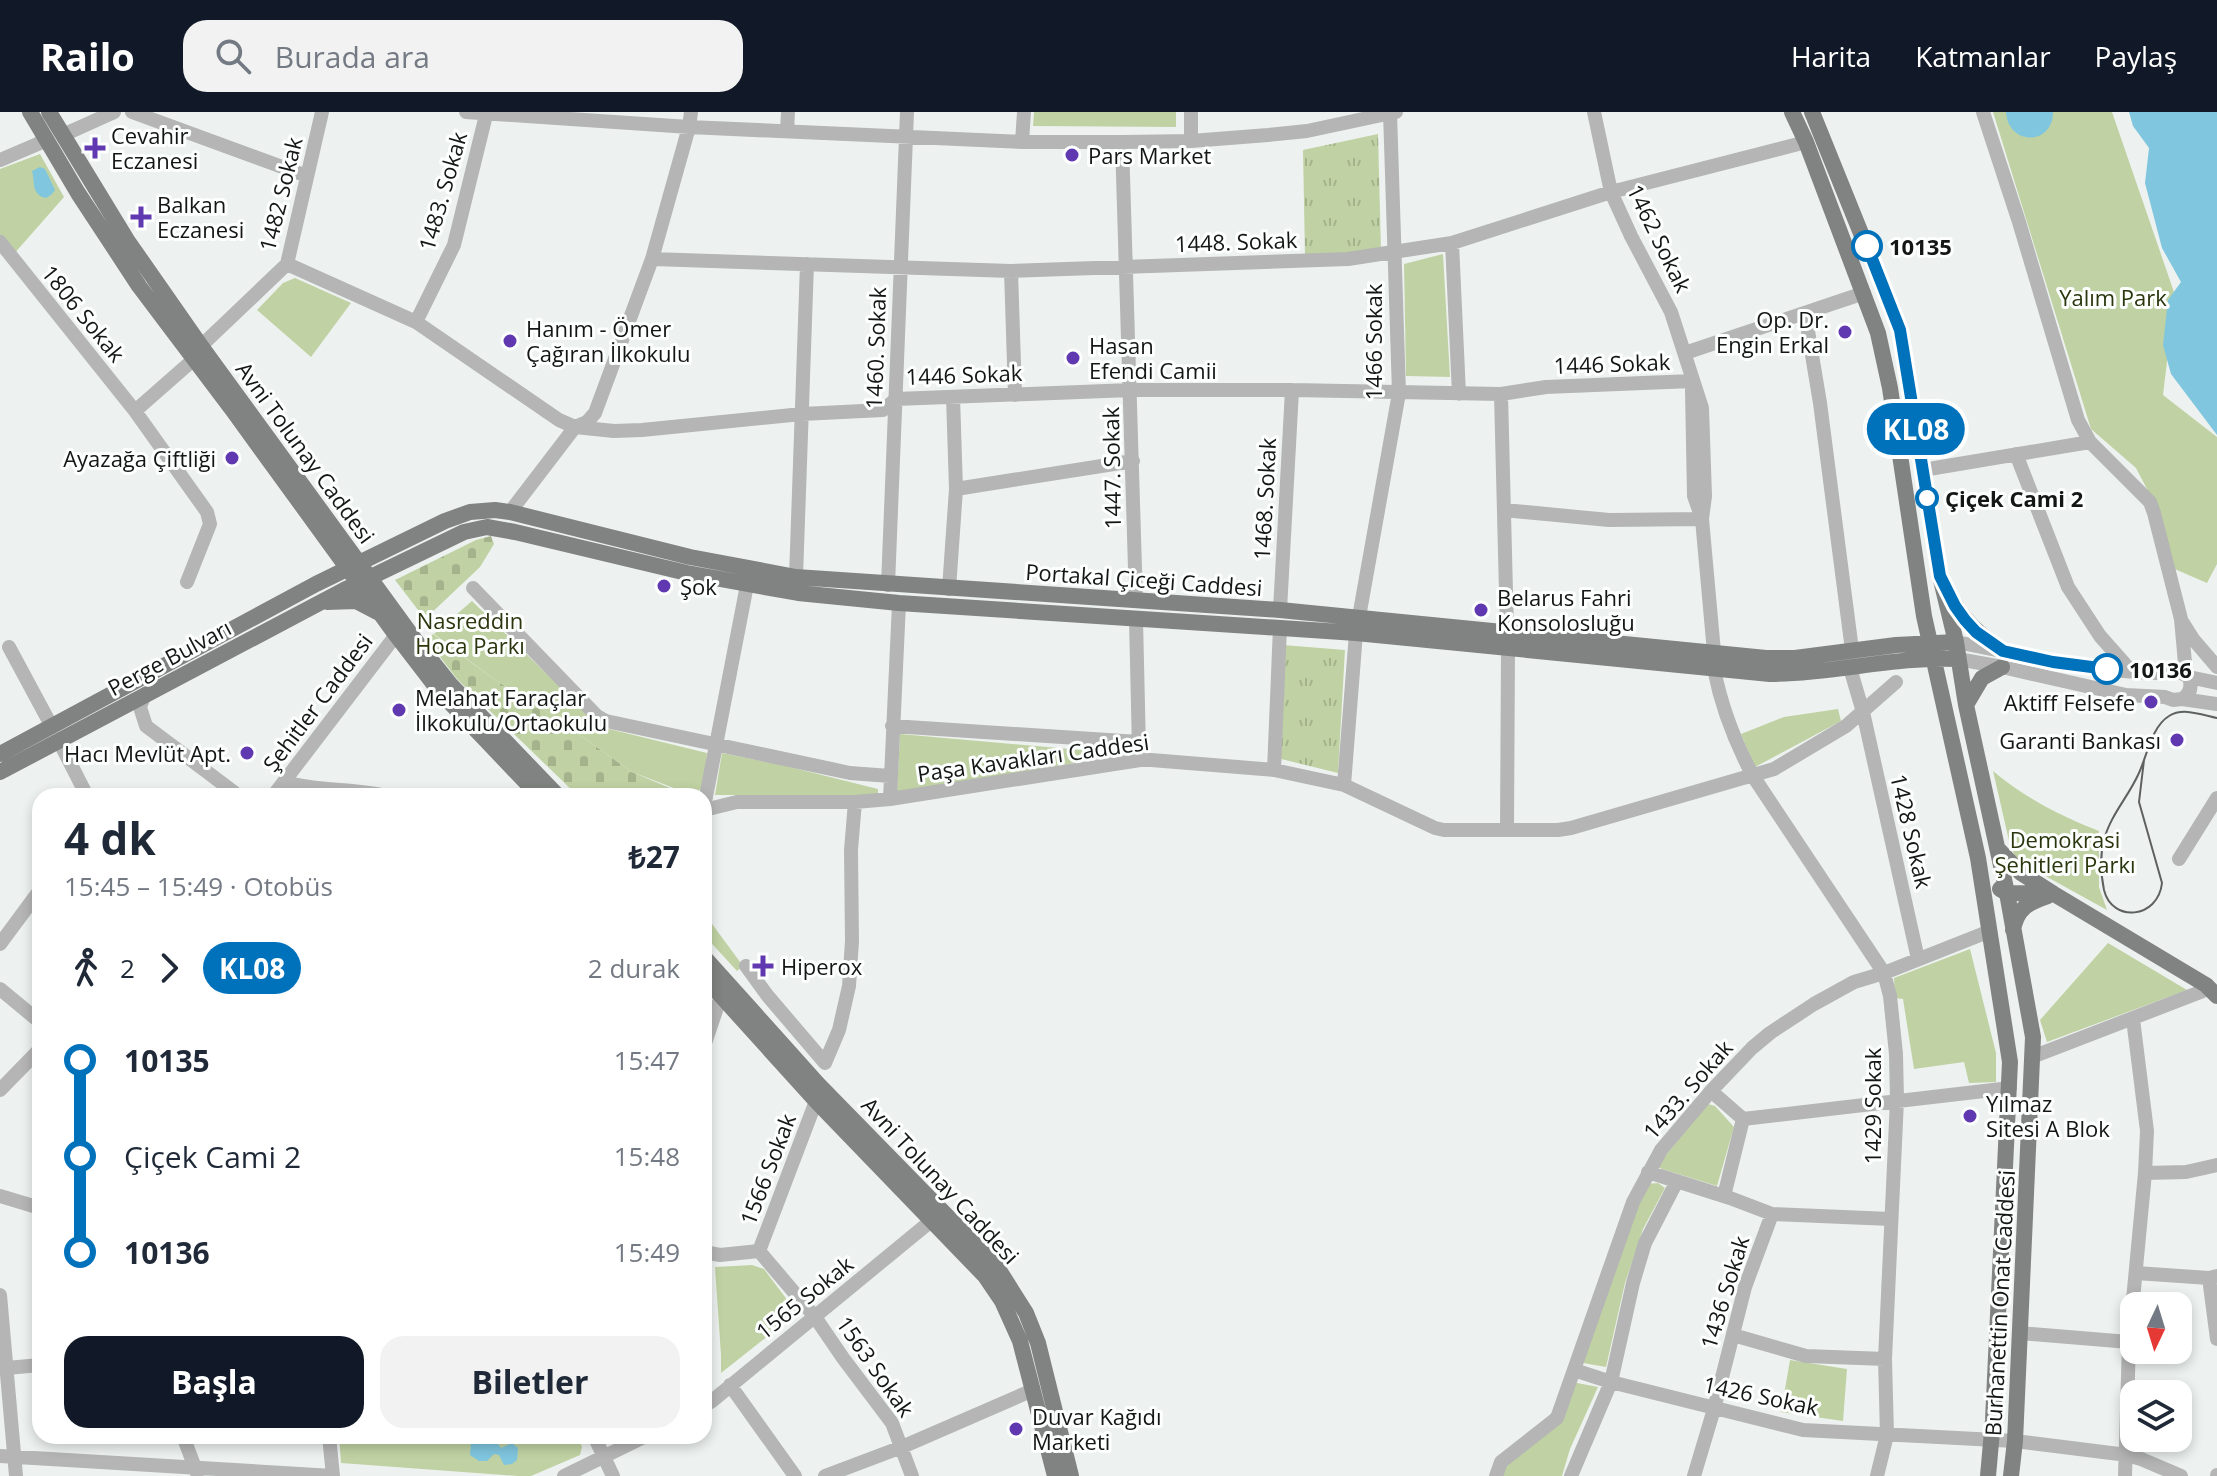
<!DOCTYPE html>
<html lang="tr">
<meta charset="utf-8">
<style>
:root{--surface:#fff;--page:#f2f2f3;--text:#1f2937;--muted:#747a83;--accent:#111827}
body{margin:0;font-family:"Open Sans",sans-serif;background:var(--page);color:var(--text);height:100vh;display:flex;flex-direction:column;font-size:30px;white-space:nowrap}
*{box-sizing:border-box;margin:0}
p{font-size:26px;color:var(--muted)}
.icon{flex:none;width:44px;height:44px;fill:none;stroke:currentColor;stroke-width:2;stroke-linecap:round;stroke-linejoin:round}
.map{position:relative;flex:1;overflow:hidden}
.details{position:absolute;left:32px;top:676px;width:680px;height:656px;display:flex;flex-direction:column;background:var(--surface);border-radius:24px;box-shadow:0 4px 12px #0003}
.details>*{flex:none}
.badge{padding:0 16px;border-radius:26px;font-size:28px;line-height:52px}
.needle{width:52px;rotate:184deg}
.tools{position:absolute;left:2120px;top:1180px;display:grid;gap:16px}
.tools a{display:grid;place-items:center;width:72px;height:72px;border-radius:16px;background:var(--surface);box-shadow:0 4px 12px #0003;font-size:40px}
.map>.badge{position:absolute;translate:-50% -50%;box-shadow:0 0 0 4px #fff}
.legs{display:flex;align-items:center;gap:12px;height:88px;padding:0 32px;font-size:26px}
.legs p{margin-inline-start:auto}
.summary{display:flex;align-items:center;justify-content:space-between;height:136px;padding:0 32px}
h1{font-size:44px;font-weight:700;line-height:60px}
.action{display:flex;gap:16px;margin-top:auto;padding:16px 32px}
.action a{flex:1;height:92px;border-radius:24px;background:var(--accent);color:#fff;font-size:32px;font-weight:700;line-height:92px;text-align:center}
.action a+a{background:var(--page);color:var(--text)}
ul{padding:0 32px;list-style:none}
li{display:flex;align-items:center;gap:28px;height:96px;font-size:30px}
li i{display:grid;place-items:center;width:12px;height:100%;margin:0 10px;background:currentColor}
li i::after{content:'';width:20px;height:20px;margin:-10px;border:6px solid;border-radius:50%;background:var(--surface)}
li p{margin-inline-start:auto}
li:first-child i{background:linear-gradient(#0000 50%,currentColor 0)}
li:last-child i{background:linear-gradient(currentColor 50%,#0000 0)}
header{display:flex;align-items:center;gap:48px;box-sizing:border-box;height:112px;padding:0 40px;background:var(--accent);color:#fff}
header strong{font-size:38px}
nav{display:flex;gap:44px;margin-inline-start:auto;font-size:28px}
.search{width:560px;height:72px;background:var(--page);display:flex;align-items:center;gap:20px;box-sizing:border-box;padding:0 28px;border-radius:24px;color:var(--muted);font-size:30px}
.map>svg:first-child{display:block}
</style>
<header>
<strong>Railo</strong>
<div class="search"><svg class="icon" aria-label="search" viewBox="0 0 24 24"><circle cx="10" cy="10" r="6"/><path d="M15 15l6 6"/></svg>Burada ara</div>
<nav><a>Harita</a><a>Katmanlar</a><a>Paylaş</a></nav>
</header>
<div class="map">
<svg width="2217" height="1364" viewBox="0 0 2217 1364">
<defs>
<pattern id="grass-tufts" width="24" height="20" patternUnits="userSpaceOnUse" patternTransform="scale(2)"><rect width="24" height="20" fill="#c0d2a3"/><path d="M3 7l-1-3M5 7V3M7 7l1-3M15 17l-1-3M17 17v-4M19 17l1-3" fill="none" stroke="#a4b38b"/></pattern>
<pattern id="cemetery-stones" width="16" height="16" patternUnits="userSpaceOnUse" patternTransform="scale(2)"><rect width="16" height="16" fill="#c0d2a3"/><path d="M2 7V4a2 2 0 0 1 4 0v3zM10 15v-3a2 2 0 0 1 4 0v3z" fill="#a4b38b"/></pattern>
</defs>
<rect width="100%" height="100%" fill="#edf2f0"/>
<path fill="url(#grass-tufts)" d="M1378 22 1381 139 1305 144 1303 38Z
M1283 533 1345 538 1338 661 1277 646Z"/>
<path fill="url(#cemetery-stones)" d="M491 424 494 432 480 455 425 507 395 468 476 428Z
M433 522 495 568 546 599 632 660 689 684H578L457 567 427 528Z"/>
<path fill="#c0d2a3" d="M1034 0H1176V15L1033 14Z
M1993 0H2112L2175 183 2163 283 2217 325V452L2207 471 2170 455 2160 402 2136 356 2091 317Z
M40 42 64 85 13 143 0 124V57Z
M1443 142 1450 265 1406 264 1404 152Z
M295 166 351 191 311 245 257 198 283 171Z
M472 489 601 615 707 641 703 673 695 684 632 660 546 599 495 568 434 522Z
M1838 597 1841 609 1755 655 1741 622 1784 605Z
M900 622 1127 642 897 681Z
M722 641 786 654 878 677V683H715Z
M1993 659C2025 686 2061 704 2099 719V775L2107 798 2049 766 2015 744 2010 733Z
M704 801 743 854 737 859 704 823Z
M2108 831 2187 878 2047 930 2040 908Z
M1970 837 1996 941V970L1969 971 1964 950 1914 957 1903 887 1895 886 1894 866Z
M1708 992 1715 994 1734 1015 1717 1074 1656 1055Z
M1658 1071 1665 1076 1643 1117 1625 1171 1606 1255 1583 1251 1646 1072Z
M752 1153 764 1157 797 1201 721 1261V1243L715 1155Z
M1790 1248 1847 1257 1843 1309 1781 1300Z
M1572 1270 1598 1275 1570 1337 1562 1364H1499L1505 1355 1529 1335Z
M339 1324H577L582 1335 580 1343 531 1364H518L341 1351Z"/>
<path fill="#7fc6de" d="M2006 0H2053C2053 34 2008 34 2006 0Z
M2129 0H2217V323L2171 262 2163 233 2168 188 2181 170 2162 136 2145 71 2149 36 2133 14Z
M40 55 45 57 55 78 51 83 46 86C31 83 35 70 32 59Z
M447 1324H498L497 1331 501 1336 512 1331 518 1336 517 1348 512 1352 504 1353 499 1343 494 1342 487 1349H479L470 1343 471 1331 464 1326 457 1330Z"/>
<g fill="none" stroke-linecap="round" stroke-linejoin="round">
<path stroke="#b4b5b4" stroke-width="14" d="M132 0 307 64
M466 0 689 15 1022 30H1122L1191 29 1268 23 1307 19 1396 0
M1594 0 1611 80 1631 124 1671 200 1702 296 1705 384 1702 407 1714 540
M1983 0 2019 110 2078 308 2090 330 2150 390 2154 401 2181 507 2186 562
M787 19 788 0
M63 23 114 0
M1191 29V0
M1022 30 1024 0
M1122 30 1136 489
M0 48 47 28
M0 130 135 299 207 400 210 412 187 470
M1452 131 1459 282
M652 147 1011 159 1348 147 1452 131 1611 80 1806 30
M287 152 416 210 559 308 575 315 614 319 642 318 802 302 883 298 896 287 1131 278H1292L1501 282 1546 275 1692 269
M1011 159 1015 283
M1805 201 1820 291 1852 538
M416 210 454 133 486 3
M201 234 287 152 322 0
M1685 241 1864 181
M1692 278 1694 384 1701 404
M1501 282 1507 520
M135 299 193 248
M2016 342 2068 475 2100 524 2131 559
M1923 358 2090 330
M956 377 1133 349
M1504 398 1609 408 1702 407
M510 400 575 315 587 310 595 301 652 147 689 15 691 0
M796 465 807 152
M888 473 907 0
M473 476 597 604 606 609 850 661 890 664
M949 477 956 377 953 285
M1280 498 1292 278
M1359 505 1399 281 1390 0
M1136 507 1139 638
M2183 511 2193 527 2217 555
M1956 530 2088 556 2148 561H2167L2176 558 2189 565C2192 574 2191 582 2182 587
M9 535 52 615
M1958 547 2002 555 2126 583 2165 585 2173 588 2182 587 2217 592
M1850 556 1863 600 1918 847
M1714 557C1721 593 1736 632 1753 664L1884 861 1890 884 1896 942 1897 988 1885 1247 1887 1323 1877 1364
M2189 565 2217 571
M145 582 140 595 146 614 239 684
M892 614 1139 630
M59 629 87 684
M1274 658 1280 515
M285 670C319 680 353 676 386 684
M1344 673 1356 521
M273 684 396 523
M890 687 899 491
M704 695 747 473
M704 698 737 690H855L890 687 1140 648H1151L1274 658 1344 673 1435 716 1444 718H1558L1571 716 1774 657 1846 614 1896 570
M1507 718 1508 537
M2179 747 2217 686
M0 832 40 778
M746 854 767 883 825 951 839 918 849 874 852 829 851 738 855 690
M0 877 40 910
M704 934 721 884
M2032 945 2203 879 2206 873
M0 978 40 937
M1711 979 1743 1007 2010 976
M1648 1060 1730 1086 1772 1102 1891 1107
M2145 1061 2186 1060 2217 1053
M0 1084 40 1096
M1724 1084 1743 1007
M759 1139 815 1205 843 1246 892 1311 912 1364
M759 1139 816 989
M704 1140 720 1143 759 1139
M2136 1161 2209 1166 2217 1164
M2209 1166 2217 1227
M0 1183 16 1364
M2020 1221 2129 1230
M1733 1223 1806 1244 1885 1247
M7 1256 40 1253
M1574 1258 1611 1270 1803 1318 2015 1329 2127 1343 2141 1347 2181 1364
M730 1273 795 1364
M704 1294 712 1289 931 1109
M183 1324 197 1361
M329 1324 333 1364
M594 1324 613 1364
M0 1344 333 1364
M564 1364 646 1324
M825 1364 902 1335 1033 1278
M1496 1364 1501 1350 1557 1306 1633 1090 1661 1038 1711 979 1752 936 1770 921 1814 892 1854 870 1884 861 1990 819
M1571 1364 1611 1270 1633 1171 1645 1131 1677 1069
M1694 1364 1714 1297 1745 1175 1772 1102
M2125 1364 2129 1230 2145 1061 2147 1019 2133 907
M2217 1364V1363"/>
<path stroke="#808381" stroke-width="16" d="M30 0 78 81 139 174 234 300 396 523 439 579 539 684
M49 0 127 128 201 234 415 528 450 572 558 684
M1792 0 1806 30 1878 221 1890 276 1924 504 1978 746 2010 950 1993 1308 1988 1364
M1812 0 1900 218 1940 464 1956 530 1966 593 2007 781 2033 925 2015 1329 2011 1364
M1950 483C1962 508 1980 523 2003 539
M327 490 356 489 377 500
M1966 593 1982 566 2002 555
M0 642 316 472 445 409 470 400 495 398 510 400 690 445 796 465 1280 498 1766 546H1795L1896 533 1956 530
M0 660 344 478 464 420 487 415 515 420 687 461 798 481 899 491 1356 521 1770 562C1833 562 1895 544 1958 547
M1997 736 2021 761 2054 782 2206 873 2217 884
M2000 777 2007 781 2052 782
M2013 818C2017 796 2028 791 2048 784
M704 845 818 972 997 1155 1026 1201 1038 1231 1071 1364
M704 865 816 989 985 1164 1002 1189 1020 1229 1055 1364"/>
<path stroke="#5e6160" stroke-width="2" d="M2144 648 2139 690 2162 771C2158 807 2112 811 2104 778 2101 763 2100 743 2104 728 2110 704 2128 685 2138 663 2147 645 2151 615 2169 604 2183 595 2202 603 2217 606"/>
</g>
<g fill="none" stroke-linecap="round" stroke-linejoin="round">
<g stroke="#fff" stroke-width="18">
<path id="line-1" d="M1867 134 1900 218 1940 464 1955 494 1965 508 1976 520 2003 539 2053 550 2107 557"/>
</g>
<use href="#line-1" stroke="#0072bc" stroke-width="12"/>
</g>
<g fill="#6038b0" stroke="#fcfffe" stroke-width="3">
<path d="M91 24h8v8h8v8h-8v8h-8v-8h-8v-8h8z"/>
<circle cx="1072" cy="43" r="8"/>
<path d="M137 93h8v8h8v8h-8v8h-8v-8h-8v-8h8z"/>
<circle cx="1845" cy="220" r="8"/>
<circle cx="510" cy="229" r="8"/>
<circle cx="1073" cy="246" r="8"/>
<circle cx="232" cy="346" r="8"/>
<circle cx="664" cy="474" r="8"/>
<circle cx="1481" cy="498" r="8"/>
<circle cx="2151" cy="590" r="8"/>
<circle cx="399" cy="598" r="8"/>
<circle cx="2177" cy="628" r="8"/>
<circle cx="247" cy="641" r="8"/>
<path d="M759 842h8v8h8v8h-8v8h-8v-8h-8v-8h8z"/>
<circle cx="1970" cy="1004" r="8"/>
<circle cx="1016" cy="1317" r="8"/>
</g>
<g fill="#fff" stroke="#0072bc" stroke-width="4">
<circle cx="1867" cy="134" r="14"/>
<circle cx="1927" cy="386" r="10"/>
<circle cx="2107" cy="557" r="14"/>
</g>
<g text-anchor="middle" dominant-baseline="central" stroke-width="6" stroke-linejoin="round" paint-order="stroke">
<g font-size="22" fill="#141515" stroke="#fcfffe" text-anchor="start">
<text x="111" y="23">Cevahir<tspan x="111" dy="25">Eczanesi</tspan></text>
<text x="1088" y="43">Pars Market</text>
<text x="157" y="92">Balkan<tspan x="157" dy="25">Eczanesi</tspan></text>
<text x="1829" y="207" text-anchor="end">Op. Dr.<tspan x="1829" dy="25">Engin Erkal</tspan></text>
<text x="526" y="216">Hanım - Ömer<tspan x="526" dy="25">Çağıran İlkokulu</tspan></text>
<text x="1089" y="233">Hasan<tspan x="1089" dy="25">Efendi Camii</tspan></text>
<text x="216" y="346" text-anchor="end">Ayazağa Çiftliği</text>
<text x="680" y="474">Şok</text>
<text x="1497" y="485">Belarus Fahri<tspan x="1497" dy="25">Konsolosluğu</tspan></text>
<text x="415" y="585">Melahat Faraçlar<tspan x="415" dy="25">İlkokulu/Ortaokulu</tspan></text>
<text x="2135" y="590" text-anchor="end">Aktiff Felsefe</text>
<text x="2161" y="628" text-anchor="end">Garanti Bankası</text>
<text x="231" y="641" text-anchor="end">Hacı Mevlüt Apt.</text>
<text x="781" y="854">Hiperox</text>
<text x="1986" y="991">Yılmaz<tspan x="1986" dy="25">Sitesi A Blok</tspan></text>
<text x="1032" y="1304">Duvar Kağıdı<tspan x="1032" dy="25">Marketi</tspan></text>
</g>
<g font-size="22" fill="#141515" stroke="#fcfffe">
<text transform="translate(442 79) rotate(-74)">1483. Sokak</text>
<text transform="translate(280 82) rotate(-76)">1482 Sokak</text>
<text transform="translate(1660 126) rotate(64)">1462 Sokak</text>
<text transform="translate(1236 129) rotate(-2)">1448. Sokak</text>
<text transform="translate(84 201) rotate(51)">1806 Sokak</text>
<text transform="translate(1373 230) rotate(-90)">1466 Sokak</text>
<text transform="translate(875 236) rotate(-88)">1460. Sokak</text>
<text transform="translate(1612 251) rotate(-2)">1446 Sokak</text>
<text transform="translate(964 262) rotate(-2)">1446 Sokak</text>
<text transform="translate(306 340) rotate(54)">Avni Tolunay Caddesi</text>
<text transform="translate(1111 356) rotate(-91)">1447. Sokak</text>
<text transform="translate(1264 387) rotate(-87)">1468. Sokak</text>
<text transform="translate(1144 467) rotate(4)">Portakal Çiceği Caddesi</text>
<text transform="translate(169 545) rotate(-28)">Perge Bulvarı</text>
<text transform="translate(317 590) rotate(-53)">Şehitler Caddesi</text>
<text transform="translate(1033 645) rotate(-8)">Paşa Kavakları Caddesi</text>
<text transform="translate(1912 719) rotate(77)">1428 Sokak</text>
<text transform="translate(1687 977) rotate(-49)">1433. Sokak</text>
<text transform="translate(1872 994) rotate(-90)">1429 Sokak</text>
<text transform="translate(767 1057) rotate(-69)">1566 Sokak</text>
<text transform="translate(941 1068) rotate(47)">Avni Tolunay Caddesi</text>
<text transform="translate(1724 1180) rotate(-73)">1436 Sokak</text>
<text transform="translate(804 1185) rotate(-39)">1565 Sokak</text>
<text transform="translate(1999 1191) rotate(-87)">Burhanettin Onat Caddesi</text>
<text transform="translate(876 1254) rotate(55)">1563 Sokak</text>
<text transform="translate(1761 1283) rotate(12)">1426 Sokak</text>
</g>
<g font-size="22" font-weight="bold" fill="#141515" stroke="#fcfffe" text-anchor="start">
<text x="1889" y="134">10135</text>
<text x="1945" y="386">Çiçek Cami 2</text>
<text x="2129" y="557">10136</text>
</g>
<g font-size="22" fill="#2a370e" stroke="#fcfffe">
<text x="2113" y="185">Yalım Park</text>
<text x="470" y="508">Nasreddin<tspan x="470" dy="25">Hoca Parkı</tspan></text>
<text x="2065" y="727">Demokrasi<tspan x="2065" dy="25">Şehitleri Parkı</tspan></text>
</g>
</g>
</svg>
<div class="tools">
<a><svg class="needle" viewBox="-14 -14 28 28"><path d="M0-13l5 13h-10z" fill="#e53935"/><path d="M0 13l5-13h-10z" fill="#747a83"/></svg></a>
<a><svg class="icon" aria-label="layers" viewBox="0 0 24 24"><path d="M12 4l9 5-9 5-9-5zM3 14l9 5 9-5"/></svg></a>
</div>
<b class="badge" style="left:1916px;top:317px;background:#0072bc;color:#fff">KL08</b>
<section class="details">
<div class="summary"><div><h1>4 dk</h1><p>15:45 – 15:49 · Otobüs</p></div><b>₺27</b></div>
<div class="legs"><svg class="icon" aria-label="walk" viewBox="0 0 24 24"><circle cx="13" cy="4" r="2"/><path d="M13 8l-2 6 4 7M11 14l-3 7M7 12l3-4h3l4 4"/></svg>2<svg class="icon" aria-label="forward" viewBox="0 0 24 24"><path d="M9 5l7 7-7 7"/></svg><b class="badge" style="background:#0072bc;color:#fff">KL08</b><p>2 durak</p></div>
<ul>
<li><i style="color:#0072bc"></i><b>10135</b><p>15:47</p></li>
<li><i style="color:#0072bc"></i><span>Çiçek Cami 2</span><p>15:48</p></li>
<li><i style="color:#0072bc"></i><b>10136</b><p>15:49</p></li>
</ul>
<div class="action"><a>Başla</a><a>Biletler</a></div>
</section>
</div>
